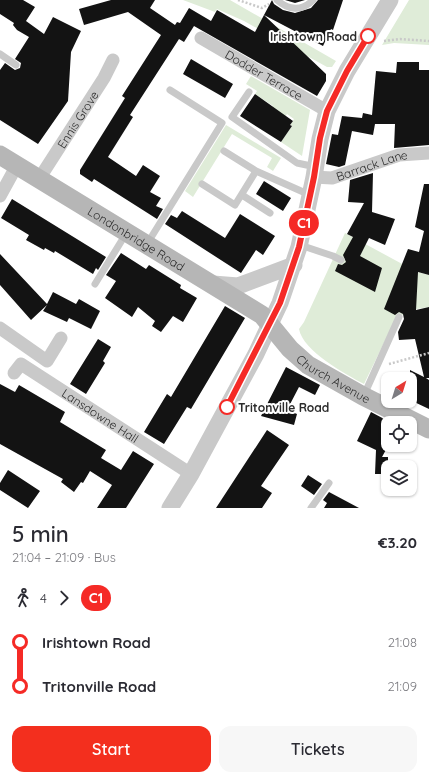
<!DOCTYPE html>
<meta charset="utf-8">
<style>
:root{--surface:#fff;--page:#f7f7f7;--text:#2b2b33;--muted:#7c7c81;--accent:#f32f1e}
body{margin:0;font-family:Quicksand,sans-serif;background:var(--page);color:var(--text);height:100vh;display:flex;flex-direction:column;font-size:15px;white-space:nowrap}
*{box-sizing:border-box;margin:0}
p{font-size:13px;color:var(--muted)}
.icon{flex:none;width:22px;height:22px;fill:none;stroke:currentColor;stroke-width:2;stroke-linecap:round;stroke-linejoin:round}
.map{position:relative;height:508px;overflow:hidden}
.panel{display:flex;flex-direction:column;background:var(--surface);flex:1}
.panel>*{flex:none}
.badge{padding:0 8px;border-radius:13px;font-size:14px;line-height:26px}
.needle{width:26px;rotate:38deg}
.fabs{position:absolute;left:381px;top:372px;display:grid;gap:8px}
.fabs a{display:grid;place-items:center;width:36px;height:36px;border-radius:8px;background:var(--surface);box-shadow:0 1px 3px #0004;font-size:20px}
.map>.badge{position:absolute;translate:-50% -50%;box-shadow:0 0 0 2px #fff}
.legs{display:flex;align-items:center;gap:6px;height:44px;padding:0 12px;font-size:13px}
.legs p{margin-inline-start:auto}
.overview{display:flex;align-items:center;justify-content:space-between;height:68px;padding:0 12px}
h1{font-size:22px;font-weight:600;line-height:30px}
.primary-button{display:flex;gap:8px;margin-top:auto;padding:8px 12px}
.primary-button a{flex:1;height:46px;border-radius:12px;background:var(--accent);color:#fff;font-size:16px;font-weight:600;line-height:46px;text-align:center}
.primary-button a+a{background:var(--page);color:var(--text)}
ul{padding:0 12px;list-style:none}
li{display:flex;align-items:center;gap:14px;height:44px;font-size:15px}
li i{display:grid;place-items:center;width:6px;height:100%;margin:0 5px;background:currentColor}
li i::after{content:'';width:10px;height:10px;margin:-5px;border:3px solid;border-radius:50%;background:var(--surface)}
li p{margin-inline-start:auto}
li:first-child i{background:linear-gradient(#0000 50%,currentColor 0)}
li:last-child i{background:linear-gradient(currentColor 50%,#0000 0)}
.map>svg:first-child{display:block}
</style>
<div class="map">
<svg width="429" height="508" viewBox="0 0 429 508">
<rect width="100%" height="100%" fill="#fff"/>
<path fill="#dfecd8" d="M183 0H230L336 61 332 67H327L244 21 217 9 215 12Z
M409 0H429V45L394 43 382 45Z
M251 76 310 110 302 156 281 142 292 126 290 125 294 119 287 114 283 120 270 111 273 106 255 94 257 91 246 84Z
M226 125 281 158 273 171 267 167 272 158 232 134 193 197 185 191Z
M345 233 417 272 429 275V307L405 311 403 315 397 316 364 384C345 374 303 351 299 329L304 322Z"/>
<path fill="#131313" d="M0 0H23L35 7 26 21 44 34 53 17 81 31 71 52 68 101 38 144 0 120V70L5 63 15 70 20 68 21 63 15 59 29 37 17 30 13 25 14 23 0 14Z
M111 0H155L150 8 175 25 177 22 180 23 189 8 211 21 217 10 255 32 264 15 326 74V81L317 96 194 26 184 42 179 39 130 115 133 117 108 157 136 176 143 165 160 176 150 192 161 198 156 206 163 209 157 219 94 179 92 182 80 174V170L125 98 122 96 161 35 128 12 84 25 79 9Z
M272 0 274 4 283 10 295 13 311 8 318 0H343L333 30 331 29 323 46 264 15Z
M285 0H305L295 3Z
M191 59 233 84 225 98 183 74Z
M397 62H419V70H429V145L394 148 395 124H375L373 135 352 131 345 165 339 167 326 164 332 134 338 135 342 116 362 118 363 113 372 115 376 71 396 73Z
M255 94 293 121 290 125 292 126 281 142 240 116Z
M373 173 372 212 395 219 385 245 369 238 360 256 382 268 375 292 335 271 338 264 342 265 346 262 343 255 353 237 347 234 364 203 348 202 350 180Z
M264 181 291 198 283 211 256 194Z
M424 184H429V275L418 272 416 310 429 307V378H426L429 380V409L410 400V370L424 377 415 339 399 340 398 332 404 319 403 314 399 312 395 315 384 309 408 249 419 252 424 231 415 227Z
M12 199 106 257 98 270 96 268 93 274 55 251 54 253 45 248 44 250 26 240 29 235 1 218Z
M182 211 225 238 240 214 275 236 263 255 256 250 241 273 165 224 171 215 177 218Z
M121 253 146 269 149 265 181 285 180 288 197 298 183 322 173 316 161 332 152 326 155 321 138 307 132 317 105 298 116 281 106 275Z
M0 254 47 304 53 292 76 304 79 299 100 311 91 329 69 318 67 322 43 311 47 305 31 320 0 285Z
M225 306 245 318 191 409 187 407 164 444 144 432 167 394 171 397Z
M98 339 111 347 103 361 105 363 86 394 70 384Z
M286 367 320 385 315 395 299 387 287 410 297 414 294 425 261 416Z
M0 384 15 392 19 385 65 412 60 422 106 450 101 458 121 470 133 451 154 464 126 508H97L112 485 90 471 83 483 81 482 74 492 61 482 63 479 0 444Z
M371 412 388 421V446L382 457H388V474H375L376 450 357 441Z
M267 430 289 445 261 486 272 493 262 508H216Z
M8 470 40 491 28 508 0 490V483Z
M308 475 322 484 314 495 301 486Z
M329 492 359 508H324L327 503 323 500Z"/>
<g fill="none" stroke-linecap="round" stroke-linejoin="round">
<path stroke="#c9c9c9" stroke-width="2.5" stroke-dasharray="2 2" stroke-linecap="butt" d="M238 0 262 8 269 4
M384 41 400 39 429 41
M389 364 429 353"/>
<path stroke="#c9c9c9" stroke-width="7" d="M277 0C288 10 302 12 313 0
M0 54 16 65
M249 92 232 117 297 163 316 167
M224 151 256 171 310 195
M202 184 235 205 256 171
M242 195 270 213
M147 244 222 123 170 90
M300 245 333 256 341 260
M95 284 127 232
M364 395 399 317
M311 508 329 483"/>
<g stroke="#c9c9c9" stroke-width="13">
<path id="s1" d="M201 38 327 111"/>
<path id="s2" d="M314 177 332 178 399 155 429 153"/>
<path id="s3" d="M39 179 104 78 113 60"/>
<path d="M0 196 17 165"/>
<path d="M0 328 47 361 61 338"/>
<path id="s4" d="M14 373 21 364 191 474"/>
</g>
<path stroke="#c9c9c9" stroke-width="17" d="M213 284 238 286 294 265
M170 508 191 474 256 354 280 303 299 247 314 177 320 139 327 111 347 71 390 0"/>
<path stroke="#b6b6b6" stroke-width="19" id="s5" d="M0 155 262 315 290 349 308 365 363 396 429 429"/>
</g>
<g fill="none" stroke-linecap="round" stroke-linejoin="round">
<g stroke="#fff" stroke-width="9">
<path id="line-1" d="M227 407 280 303 299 247 314 177 320 138 327 111 347 71 368 36"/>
</g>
<use href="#line-1" stroke="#f52a26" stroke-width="6"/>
</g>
<g fill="#fff" stroke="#f52a26" stroke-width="2">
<circle cx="368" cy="36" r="7"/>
<circle cx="227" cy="407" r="7"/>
</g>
<g text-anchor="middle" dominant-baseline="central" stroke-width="4" stroke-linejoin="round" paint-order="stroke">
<g font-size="12" font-weight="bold" fill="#2c2c2c" stroke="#fff" text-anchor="end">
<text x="357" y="36">Irishtown Road</text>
<text x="238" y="407" text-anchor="start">Tritonville Road</text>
</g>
<g font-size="12" fill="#2c2c2c" stroke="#fff">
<text stroke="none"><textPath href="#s1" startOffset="73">Dodder Terrace</textPath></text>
<text stroke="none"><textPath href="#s3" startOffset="71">Ennis Grove</textPath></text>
<text stroke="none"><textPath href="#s2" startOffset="60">Barrack Lane</textPath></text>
<text stroke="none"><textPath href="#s5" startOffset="160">Londonbridge Road</textPath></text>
<text stroke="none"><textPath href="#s5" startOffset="404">Church Avenue</textPath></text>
<text stroke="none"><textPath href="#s4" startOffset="106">Lansdowne Hall</textPath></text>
</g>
</g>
</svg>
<div class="fabs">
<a><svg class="needle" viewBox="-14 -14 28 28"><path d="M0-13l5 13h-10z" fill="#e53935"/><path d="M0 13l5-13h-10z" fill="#7c7c81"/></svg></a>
<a><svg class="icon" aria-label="locate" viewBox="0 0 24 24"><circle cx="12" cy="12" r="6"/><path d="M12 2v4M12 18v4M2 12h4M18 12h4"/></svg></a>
<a><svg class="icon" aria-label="layers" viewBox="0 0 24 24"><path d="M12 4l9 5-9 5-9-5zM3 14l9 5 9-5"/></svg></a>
</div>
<b class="badge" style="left:304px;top:223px;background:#f52a26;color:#fff">C1</b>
</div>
<section class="panel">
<div class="overview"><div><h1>5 min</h1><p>21:04 – 21:09 · Bus</p></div><b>€3.20</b></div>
<div class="legs"><svg class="icon" aria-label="walk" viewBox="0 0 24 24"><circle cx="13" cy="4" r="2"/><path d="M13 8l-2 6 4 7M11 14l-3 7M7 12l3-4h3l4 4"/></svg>4<svg class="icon" aria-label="forward" viewBox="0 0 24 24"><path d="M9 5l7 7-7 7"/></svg><b class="badge" style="background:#f52a26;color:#fff">C1</b></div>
<ul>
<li><i style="color:#f52a26"></i><b>Irishtown Road</b><p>21:08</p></li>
<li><i style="color:#f52a26"></i><b>Tritonville Road</b><p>21:09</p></li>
</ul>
<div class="primary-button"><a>Start</a><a>Tickets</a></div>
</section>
